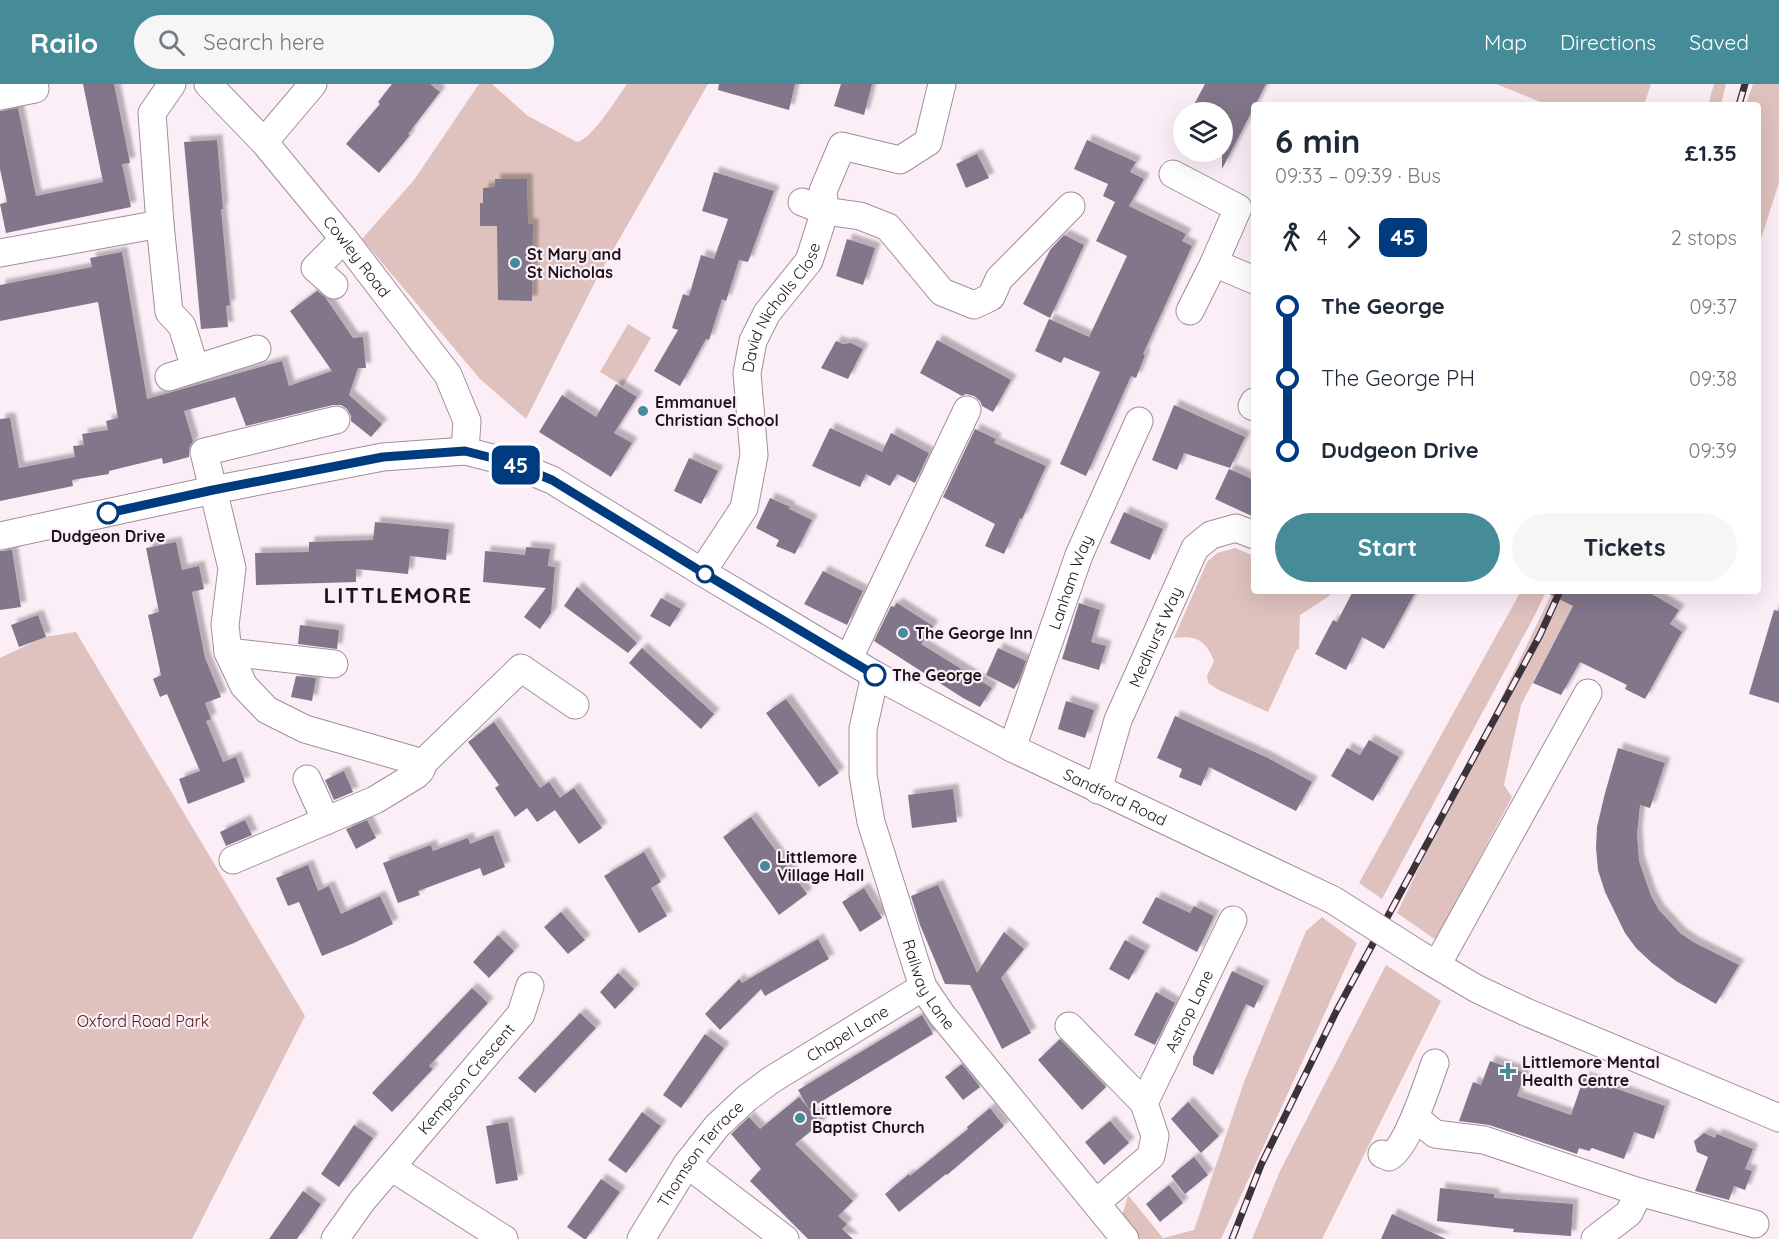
<!DOCTYPE html>
<meta charset="utf-8">
<style>
:root{--surface:#fff;--page:#f6f6f7;--text:#1f2937;--muted:#747a83;--accent:#468b98}
body{margin:0;font-family:Quicksand,sans-serif;background:var(--page);color:var(--text);height:100vh;display:flex;flex-direction:column;font-size:22px;white-space:nowrap}
*{box-sizing:border-box;margin:0}
p{font-size:20px;color:var(--muted)}
.icon{flex:none;width:33px;height:33px;fill:none;stroke:currentColor;stroke-width:2;stroke-linecap:round;stroke-linejoin:round}
.map{position:relative;flex:1;overflow:hidden}
.sheet{position:absolute;left:1251px;top:18px;width:510px;height:492px;display:flex;flex-direction:column;background:var(--surface);border-radius:6px;box-shadow:0 6px 24px #0002}
.sheet>*{flex:none}
.badge{padding:0 12px;border-radius:9px;font-size:21px;line-height:39px}
.controls{position:absolute;left:1173px;top:18px;display:grid;gap:12px}
.controls a{display:grid;place-items:center;width:60px;height:60px;border-radius:50%;background:var(--surface);box-shadow:0 6px 24px #0002;font-size:30px}
.map>.badge{position:absolute;translate:-50% -50%;box-shadow:0 0 0 3px #fff}
.legs{display:flex;align-items:center;gap:9px;height:66px;padding:0 24px;font-size:20px}
.legs p{margin-inline-start:auto}
.summary{display:flex;align-items:center;justify-content:space-between;height:102px;padding:0 24px}
h1{font-size:33px;font-weight:700;line-height:45px}
.button{display:flex;gap:12px;margin-top:auto;padding:12px 24px}
.button a{flex:1;height:69px;border-radius:36px;background:var(--accent);color:#fff;font-size:24px;font-weight:700;line-height:69px;text-align:center}
.button a+a{background:var(--page);color:var(--text)}
ul{padding:0 24px;list-style:none}
li{display:flex;align-items:center;gap:21px;height:72px;font-size:22px}
li i{display:grid;place-items:center;width:9px;height:100%;margin:0 8px;background:currentColor}
li i::after{content:'';width:15px;height:15px;margin:-8px;border:4px solid;border-radius:50%;background:var(--surface)}
li p{margin-inline-start:auto}
li:first-child i{background:linear-gradient(#0000 50%,currentColor 0)}
li:last-child i{background:linear-gradient(currentColor 50%,#0000 0)}
header{display:flex;align-items:center;gap:36px;box-sizing:border-box;height:84px;padding:0 30px;background:var(--accent);color:#fff}
header strong{font-size:28px}
nav{display:flex;gap:33px;margin-inline-start:auto;font-size:21px}
.search{width:420px;height:54px;background:var(--page);display:flex;align-items:center;gap:15px;box-sizing:border-box;padding:0 21px;border-radius:33px;color:var(--muted);font-size:22px}
.map>svg:first-child{display:block}
</style>
<header>
<strong>Railo</strong>
<div class="search"><svg class="icon" aria-label="search" viewBox="0 0 24 24"><circle cx="10" cy="10" r="6"/><path d="M15 15l6 6"/></svg>Search here</div>
<nav><a>Map</a><a>Directions</a><a>Saved</a></nav>
</header>
<div class="map">
<svg width="1779" height="1155" viewBox="0 0 1779 1155">
<defs>
<filter id="shadow"><feDropShadow dx="5.5" dy="-5.5" stdDeviation="1.5" flood-color="#0004"/></filter>
</defs>
<rect width="100%" height="100%" fill="#fceef7"/>
<path fill="#dfc2bd" d="M479 0H492L528 32 577 58C592 55 617 14 627 0H708L596 196 526 335 480 295 362 155 414 96Z
M1496 0H1651L1644 21H1548Z
M1714 0H1726L1721 21H1708Z
M1753 0H1779V99L1758 164V21H1746Z
M628 240 651 254 623 302 600 288Z
M1235 464 1254 472V507H1332L1329 512 1300 531 1299 566 1297 565 1268 628 1219 606 1208 599 1207 592 1214 577C1206 556 1196 551 1174 554L1207 478 1217 469Z
M1521 507H1546L1536 529 1382 815 1359 799Z
M1553 507 1573 522 1521 621 1504 701 1512 713 1436 856 1397 829Z
M76 548 305 932 192 1155H0V574L44 553Z
M1322 833 1357 859 1221 1155H1138L1121 1136 1128 1111 1163 1154 1194 1146 1244 998 1306 847Z
M1386 881 1441 917 1322 1155H1252L1280 1087Z"/>
<path fill="#82768a" filter="url(#shadow)" d="M83 0H114L130 79 122 80 131 123 6 149 0 120 7 118 0 85V27L18 24 36 112 103 98Z
M392 0H430L440 8 408 50 410 51 379 89 346 60 380 20 378 18Z
M719 0H795L789 26 718 6Z
M841 0H872L864 31 834 22Z
M1205 0H1266L1222 85V28H1190Z
M217 56 223 125H221L230 221 226 222 228 243 201 245 184 58Z
M1087 56 1136 78 1130 88 1144 95 1129 122 1186 150 1182 157 1192 162 1143 270 1145 271 1136 294 1131 292 1086 392 1060 380 1100 288 1064 273 1061 279 1035 267 1049 235 1089 253 1127 172 1096 157 1115 118 1103 112 1108 100 1074 85Z
M977 70 989 94 966 104 956 80Z
M714 88 774 107 748 178 739 176 726 217 722 215 709 256 706 255 680 302 654 287 678 246 672 244 683 210 689 212 701 171 714 175 728 135 702 127Z
M495 95H527L528 140H533L532 217 498 216 497 142H480V119H483V104L495 103Z
M1064 151 1084 161 1050 234 1023 220 1050 166Z
M847 155 875 164 863 201 836 192Z
M122 168 147 315 282 277 289 302 332 287 290 227 317 207 325 213 353 254 363 253 366 284H358L349 311 382 340 371 353 351 337V332L347 325 341 321H333L246 342 235 313 184 327 193 357 189 364V373L163 380 162 374 109 387V390L72 396 73 402 0 417V335L10 334 19 384 75 373 73 362 84 361 82 350 108 346 106 337 118 334 98 218 0 237V201L92 183 90 174Z
M937 256 1011 296 993 328 982 322 980 317 974 312 966 310 962 312 920 289Z
M836 257 843 260 851 259 863 265 848 295 821 284Z
M616 300 637 313 614 349 632 359 611 393 539 348 562 311 596 333Z
M1174 321 1245 353 1230 384 1184 369 1177 386 1152 376Z
M830 344 882 368 891 349 929 369 915 399 897 390 890 402 866 390 860 403 812 382Z
M975 345 996 355 994 359 1046 382 1022 435 1020 434 1004 470 985 462 995 440 943 413Z
M689 374 718 387 701 420 674 407Z
M1229 385 1254 396V433L1215 415Z
M770 414 790 423 789 425 812 436 795 470 776 462 779 456 756 444Z
M1124 428 1163 445 1150 476 1110 459Z
M375 438 449 445 446 476 410 472 408 490 356 485V498L256 501 255 469 309 468V458L373 456Z
M176 458 182 486 199 482 204 505 192 508 205 574 221 613 205 619 211 635 206 637 223 678 236 673 245 698 188 720 179 695 200 687 167 610 160 613 153 595 161 591 148 531 159 528 146 464Z
M526 463 550 465 548 482 555 483 551 529 540 545 524 533 546 504 483 498 485 467 525 471Z
M12 466 21 523 0 526V467Z
M823 487 863 507 847 541 804 520Z
M577 503 637 559 628 569 564 522Z
M1353 507H1416L1384 565 1362 553 1346 586 1315 570 1333 536 1337 538Z
M1543 507H1647L1679 526 1670 540 1682 548 1645 615 1625 605 1627 601 1580 578 1561 611 1533 599 1573 522Z
M661 514 681 525 670 543 650 532Z
M897 519 933 542 921 560 992 604 980 623 963 614 874 557 891 522 894 523Z
M1079 519 1100 526 1091 558 1106 562 1099 586 1062 575Z
M1774 526 1779 527V619L1749 610Z
M38 531 46 553 19 563 11 541Z
M300 541 339 546 337 565 298 560Z
M642 564 714 630 701 645 629 579Z
M998 564 1026 577 1019 597 1014 605 986 591Z
M296 592 316 594 312 617 291 613Z
M786 615 839 689 819 703 766 629Z
M1066 617 1094 626 1085 654 1058 645Z
M1175 632 1268 674 1312 698 1296 727 1209 683 1201 702 1179 693 1182 685 1157 674Z
M494 638 540 704 549 698 560 714 574 704 602 744 579 760 555 726 537 738 527 724 515 733 495 704 499 701 468 658Z
M1369 656 1399 673 1373 717 1331 692 1347 664 1360 671Z
M1618 664 1665 679 1650 724 1640 721 1637 750 1639 777 1651 812 1659 826 1670 838 1680 849 1693 858 1739 881 1716 920 1676 897 1652 879 1636 864 1625 849 1605 808 1598 786 1596 764 1597 743 1605 709Z
M344 687 353 708 334 716 325 696Z
M953 705 957 738 912 744 908 711Z
M751 733 807 810 779 831 723 753Z
M245 736 252 751 226 762 220 748Z
M367 736 376 754 356 765 346 745Z
M493 751 505 783 483 792 480 784 418 807 420 811 398 819 383 779 431 761 433 767 468 754 470 760Z
M644 768 661 798 651 804 667 832 639 849 604 792Z
M308 781 318 807 329 802 341 830 380 812 393 840 354 859 322 872 299 818 288 822 276 794Z
M938 801 977 889 1004 848 1024 865 1001 894 1031 949 1002 965 970 901 945 900 920 841 911 812Z
M864 804 882 834 860 848 842 818Z
M1156 813 1190 829 1194 822 1214 832 1197 868 1142 839Z
M561 828 585 856 568 870 544 843Z
M498 851 514 867 489 894 473 878Z
M818 855 829 875 765 912 761 905 720 946 705 930 739 895 742 899Z
M1125 856 1145 867 1129 896 1109 885Z
M1232 887 1264 902 1254 924 1246 920 1213 991 1193 981V973Z
M618 889 634 905 615 925 600 908Z
M472 904 488 919 429 982 433 985 392 1028 372 1009Z
M1156 908 1175 919 1155 961 1134 951Z
M580 929 596 944 535 1009 518 994Z
M922 931 933 950 809 1025 821 1039 795 1060 853 1117 838 1132 847 1140 842 1145 853 1155H808L750 1097 761 1085 731 1050 749 1033 760 1045 799 1013 809 1025 798 1006Z
M705 950 724 964 681 1024 663 1011Z
M1060 955 1106 1003 1082 1026 1038 976Z
M1490 977 1525 989 1517 1012 1571 1031 1584 993 1665 1022 1654 1055 1634 1048 1624 1075 1592 1064 1589 1067 1579 1064 1577 1070 1489 1041 1459 1037 1473 998 1481 1001Z
M962 980 980 1003 963 1016 945 993Z
M1188 1018 1219 1052 1201 1069 1171 1035Z
M990 1024 1004 1042 947 1091 946 1090 899 1128 885 1110 909 1090 910 1092 968 1045 967 1043Z
M642 1028 661 1042 626 1089 608 1076Z
M1110 1037 1129 1059 1104 1081 1085 1058Z
M508 1038 518 1096 496 1100 486 1042Z
M354 1041 373 1054 339 1103 321 1090Z
M1704 1049 1715 1054 1717 1050 1753 1065 1745 1085 1752 1087 1745 1106 1734 1102 1729 1116 1695 1107 1708 1073 1697 1068 1694 1057Z
M1194 1073 1208 1091 1185 1110 1171 1092Z
M601 1095 620 1108 586 1155H584L567 1143Z
M1169 1101 1183 1119 1160 1138 1146 1120Z
M1440 1104 1494 1110V1114L1573 1120 1571 1152 1513 1148 1514 1145 1437 1137Z
M303 1107 321 1120 297 1155H269Z
M1392 1130 1446 1155H1381Z"/>
<g fill="none" stroke-linecap="round" stroke-linejoin="round">
<g stroke="#a38d9c" stroke-width="29">
<g id="minor">
<path d="M172 0 152 29 160 140 169 228 182 242 195 284"/>
<path id="s1" d="M208 0 264 58 344 155 448 291 467 337 465 367"/>
<path d="M0 12 35 5"/>
<path d="M264 58 313 0"/>
<path d="M1173 90 1238 124 1214 179 1254 196"/>
<path d="M802 118 825 127 823 107 842 62 900 76 928 58 942 0"/>
<path d="M0 169 160 140"/>
<path d="M334 201 315 184 344 155"/>
<path d="M1190 227 1214 179"/>
<path d="M169 293 257 265"/>
<path d="M1254 318 1252 322 1254 323"/>
<path d="M336 336 204 368 232 484 225 541 228 568 244 602 267 626 305 645 423 679"/>
<path id="s2" d="M0 452 213 406 383 373 465 367 508 378 552 396 702 488 875 591 1012 664 1333 816"/>
<path id="s3" d="M702 488 744 424 754 371 747 289 753 257 767 229 809 177 825 127 860 132 888 143 942 208 974 221 991 213 999 195 1071 122"/>
<path d="M228 568 334 580"/>
<path d="M849 574 967 326"/>
<path id="s4" d="M875 591 863 645V691L871 738 923 903 942 931 1125 1155"/>
<path id="s5" d="M1012 664 1079 471 1139 337"/>
<path d="M307 695 326 737"/>
<path id="s6" d="M1098 706 1118 636 1195 464 1211 451 1236 444 1254 451"/>
<path d="M233 776 375 716 416 691 421 686 423 679 521 584 575 621"/>
<path d="M1423 873 1477 905 1526 928 1779 1034"/>
<path d="M1437 881 1588 609"/>
<path d="M1069 942 1144 1019"/>
<path d="M1415 1033 1435 1050 1484 1056 1639 1108"/>
<path d="M1382 1070 1389 1073C1408 1063 1427 1000 1435 979"/>
<path d="M687 1080 785 1155"/>
<path id="s7" d="M391 1083 521 930 530 902"/>
<path id="s8" d="M1096 1119 1151 1072 1155 1052 1144 1019 1233 836"/>
<path d="M335 1155 362 1117 391 1083 504 1155"/>
<path id="s9" d="M641 1155 687 1080 717 1042 747 1014 771 996 923 903"/>
<path d="M1595 1155 1629 1129 1639 1108 1755 1140"/>
</g>
</g>
<use href="#minor" stroke="#fff" stroke-width="27"/>
<g stroke="#3c333a" stroke-width="7">
<path id="rail" d="M1739 21 1745 0
M1232 1155 1261 1081 1337 926 1540 551 1560 507"/>
</g>
<use href="#rail" stroke="#fceef7" stroke-width="4.5" stroke-dasharray="14" stroke-linecap="butt"/>
<g stroke="#a38d9c" stroke-width="29" stroke-linecap="butt">
<path id="minor-bridge" d="M1333 816 1423 873"/>
</g>
<use href="#minor-bridge" stroke="#fff" stroke-width="27"/>
</g>
<g fill="none" stroke-linecap="round" stroke-linejoin="round">
<g stroke="#fff" stroke-width="14">
<path id="line-1" d="M108 429 213 406 383 373 465 367 508 378 552 396 702 488 875 591"/>
</g>
<use href="#line-1" stroke="#003b80" stroke-width="9"/>
</g>
<g fill="#468b98" stroke="#fceef7" stroke-width="2">
<circle cx="515" cy="179" r="6"/>
<circle cx="643" cy="327" r="6"/>
<circle cx="903" cy="549" r="6"/>
<circle cx="765" cy="782" r="6"/>
<path d="M1505 978h6v6h6v6h-6v6h-6v-6h-6v-6h6z"/>
<circle cx="800" cy="1034" r="6"/>
</g>
<g fill="#fff" stroke="#003b80" stroke-width="3">
<circle cx="108" cy="429" r="10"/>
<circle cx="705" cy="490" r="8"/>
<circle cx="875" cy="591" r="10"/>
</g>
<g text-anchor="middle" dominant-baseline="central" stroke-width="4.5" stroke-linejoin="round" paint-order="stroke">
<g font-size="16" font-weight="bold" fill="#1c141a" stroke="#fceef7" text-anchor="start">
<text x="527" y="170">St Mary and<tspan x="527" dy="18">St Nicholas</tspan></text>
<text x="655" y="318">Emmanuel<tspan x="655" dy="18">Christian School</tspan></text>
<text x="915" y="549">The George Inn</text>
<text x="777" y="773">Littlemore<tspan x="777" dy="18">Village Hall</tspan></text>
<text x="1522" y="978">Littlemore Mental<tspan x="1522" dy="18">Health Centre</tspan></text>
<text x="812" y="1025">Littlemore<tspan x="812" dy="18">Baptist Church</tspan></text>
</g>
<g font-size="16" fill="#1c141a" stroke="#fceef7">
<text stroke="none"><textPath href="#s1" startOffset="228">Cowley Road</textPath></text>
<text stroke="none"><textPath href="#s3" startOffset="288">David Nicholls Close</textPath></text>
<text stroke="none"><textPath href="#s5" startOffset="176">Lanham Way</textPath></text>
<text stroke="none"><textPath href="#s6" startOffset="164">Medhurst Way</textPath></text>
<text stroke="none"><textPath href="#s2" startOffset="1212">Sandford Road</textPath></text>
<text stroke="none"><textPath href="#s4" startOffset="322">Railway Lane</textPath></text>
<text stroke="none"><textPath href="#s8" startOffset="230">Astrop Lane</textPath></text>
<text stroke="none"><textPath href="#s9" startOffset="297">Chapel Lane</textPath></text>
<text stroke="none"><textPath href="#s7" startOffset="116">Kempson Crescent</textPath></text>
<text stroke="none"><textPath href="#s9" startOffset="104">Thomson Terrace</textPath></text>
</g>
<g font-size="16" font-weight="bold" fill="#1c141a" stroke="#fceef7">
<text x="108" y="452">Dudgeon Drive</text>
<text x="892" y="591" text-anchor="start">The George</text>
</g>
<g font-size="16" fill="#501812" stroke="#fceef7">
<text x="143" y="937">Oxford Road Park</text>
</g>
<g font-size="22" font-weight="bold" letter-spacing="1.5" fill="#1c141a" stroke="#fceef7">
<text x="398" y="511">LITTLEMORE</text>
</g>
</g>
</svg>
<div class="controls">
<a><svg class="icon" aria-label="layers" viewBox="0 0 24 24"><path d="M12 4l9 5-9 5-9-5zM3 14l9 5 9-5"/></svg></a>
</div>
<b class="badge" style="left:516px;top:381px;background:#003b80;color:#fff">45</b>
<section class="sheet">
<div class="summary"><div><h1>6 min</h1><p>09:33 – 09:39 · Bus</p></div><b>£1.35</b></div>
<div class="legs"><svg class="icon" aria-label="walk" viewBox="0 0 24 24"><circle cx="13" cy="4" r="2"/><path d="M13 8l-2 6 4 7M11 14l-3 7M7 12l3-4h3l4 4"/></svg>4<svg class="icon" aria-label="forward" viewBox="0 0 24 24"><path d="M9 5l7 7-7 7"/></svg><b class="badge" style="background:#003b80;color:#fff">45</b><p>2 stops</p></div>
<ul>
<li><i style="color:#003b80"></i><b>The George</b><p>09:37</p></li>
<li><i style="color:#003b80"></i><span>The George PH</span><p>09:38</p></li>
<li><i style="color:#003b80"></i><b>Dudgeon Drive</b><p>09:39</p></li>
</ul>
<div class="button"><a>Start</a><a>Tickets</a></div>
</section>
</div>
